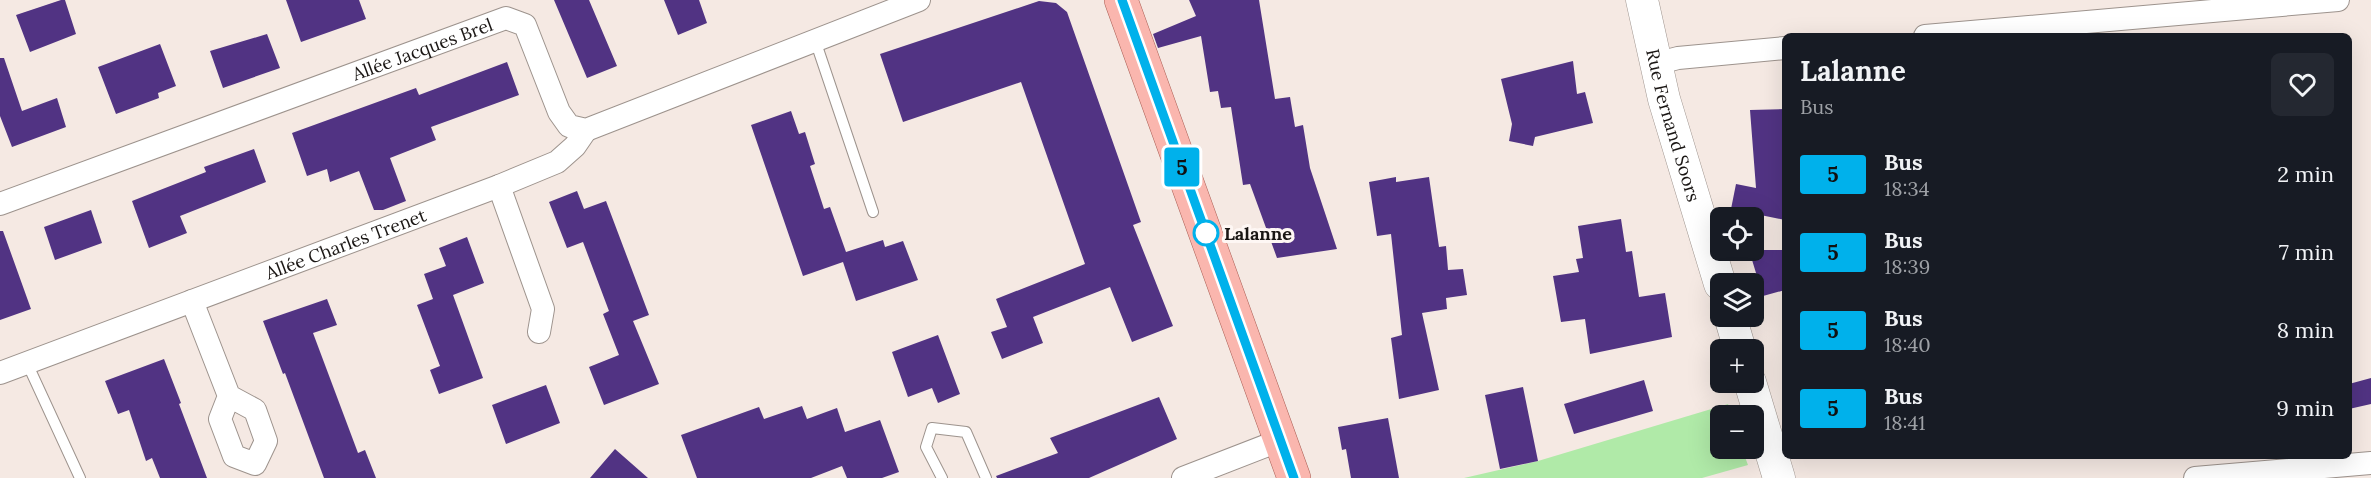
<!DOCTYPE html>
<html lang="fr">
<meta charset="utf-8">
<style>
:root{--surface:#171b24;--page:#242831;--text:#f1f3f6;--muted:#9ea1a6}
body{margin:0;font-family:Lora,serif;background:var(--page);color:var(--text);height:100vh;display:flex;flex-direction:column;font-size:22px;white-space:nowrap}
*{box-sizing:border-box;margin:0}
p{font-size:20px;color:var(--muted)}
.icon{flex:none;width:33px;height:33px;fill:none;stroke:currentColor;stroke-width:2;stroke-linecap:round;stroke-linejoin:round}
.map{position:relative;flex:1;overflow:hidden}
.panel{position:absolute;left:1782px;top:33px;width:570px;height:426px;display:flex;flex-direction:column;background:var(--surface);border-radius:9px;box-shadow:0 6px 24px #0002}
.panel>*{flex:none}
.badge{padding:0 12px;border-radius:4px;font-size:21px;line-height:39px}
.controls{position:absolute;left:1710px;top:207px;display:grid;gap:12px}
.controls a{display:grid;place-items:center;width:54px;height:54px;border-radius:9px;background:var(--surface);box-shadow:0 6px 24px #0002;font-size:30px}
.map>.badge{position:absolute;translate:-50% -50%;box-shadow:0 0 0 3px #fff}
.round{display:grid;place-items:center;flex:none;width:63px;height:63px;border-radius:9px;background:var(--page)}
.headline{display:flex;align-items:center;justify-content:space-between;height:102px;padding:0 18px}
h1{font-size:28px;font-weight:700;line-height:45px}
ul{padding:0;list-style:none}
li{display:flex;align-items:center;gap:18px;height:78px;padding:0 18px}
li div{flex:1}
li b{display:block;font-size:22px}
li em{font-style:normal}
li .badge{min-width:66px;font-weight:700;text-align:center}
.map>svg:first-child{display:block}
</style>
<div class="map">
<svg width="2371" height="478" viewBox="0 0 2371 478">
<rect width="100%" height="100%" fill="#f5e9e3"/>
<path fill="#b0eaa8" d="M1728 404 1732 415 1720 416V448L1742 449 1748 465 1702 478H1464L1538 461Z"/>
<path fill="#513383" d="M61 0H65L76 34 30 52 16 15Z
M286 0H359L366 19 301 42Z
M554 0H589L617 66 587 78Z
M664 0H699L707 23 678 35Z
M1189 0H1259L1275 99 1290 97 1295 127 1303 125 1310 168 1337 249 1277 258 1250 184 1243 185 1231 107 1221 108 1218 91 1210 92 1201 36 1158 48 1153 34 1196 16Z
M1039 1 1056 3 1067 12 1141 222 1133 225 1173 326 1132 342 1110 287 1033 317 1043 343 1002 359 991 332 1007 327 996 299 1085 264 1021 82 903 122 880 54Z
M267 34 280 68 223 88 210 51Z
M160 44 176 86 158 93 159 98 116 114 98 67Z
M0 58H4L22 111 57 98 66 127 12 147 0 116Z
M1573 61 1577 94 1585 92 1593 123 1535 137 1533 146 1509 141 1512 124 1501 79Z
M507 62 519 95 431 127 436 140 390 158 406 201 383 210H374L359 171 330 182 327 169 307 176 292 133 416 88 419 95Z
M1785 109V220L1731 209 1736 184 1756 188 1750 110Z
M791 111 799 134 805 132 815 164 810 166 824 209 830 207 846 252 883 240 885 247 903 241 918 280 856 301 843 262 803 276 751 125Z
M254 149 266 182 180 216 187 233 149 248 132 201 206 172 204 167Z
M1396 177V182L1429 177 1439 247 1446 246 1448 270 1463 269 1467 295 1446 298 1447 309 1422 313 1439 390 1399 399 1391 338 1402 335 1391 234 1377 236 1369 182Z
M577 191 584 209 606 201 649 315 633 321 659 384 604 405 589 367 619 355 603 314 609 311 583 242 567 248 549 202Z
M91 210 102 243 55 260 44 227Z
M1621 219 1626 252 1632 251 1639 297 1665 293 1672 337 1590 354 1585 319 1561 322 1553 276 1579 272 1576 259 1583 258 1578 226Z
M0 231H3L31 309 0 320Z
M467 237 484 283 453 295 483 378 439 394 430 370 440 366 417 305 433 299 424 274 446 266 439 248Z
M1749 250H1785V290L1763 296Z
M327 299 337 325 313 333 358 453 365 450 376 478H324L285 373 283 374 263 321Z
M938 335 960 394 938 403 932 388 908 397 892 352Z
M164 359 181 403 179 404 207 478H160L152 458 146 461 129 410 118 414 105 381Z
M2371 378V404L2349 409V384Z
M1644 380 1653 411 1574 434 1564 404Z
M546 385 560 423 506 444 492 405Z
M1523 387 1538 461 1500 469 1485 395Z
M1159 397 1177 439 1089 478H997L996 476 1058 453 1050 438Z
M802 406 807 419 837 408 845 432 880 420 899 472 882 478H847L842 466 811 478H697L681 435 759 407 764 419Z
M1388 418 1399 478H1351L1346 449 1342 450 1338 427Z
M615 449 648 478H590Z"/>
<g fill="none" stroke-linecap="round" stroke-linejoin="round">
<g stroke="#9d938d" stroke-width="12">
<path id="lane" d="M815 40 873 212
M27 363 80 478
M942 478 926 447 932 428 966 432 986 478"/>
</g>
<g stroke="#9d938d" stroke-width="24">
<g id="street">
<path d="M1925 36 2338 0"/>
<path d="M1655 64 1678 58 1785 48"/>
<path d="M499 186 543 309 539 332"/>
<path id="s1" d="M0 204 506 18 525 25 559 112 569 126 586 130 919 0"/>
<path d="M192 301 229 396 220 419 234 456 255 464 266 441 255 410 229 396"/>
<path id="s2" d="M0 373 499 186 557 162 575 146 586 130"/>
<path d="M1183 478 1281 440"/>
<path d="M2195 478 2371 463"/>
</g>
</g>
<g stroke="#9d938d" stroke-width="33">
<g id="secondary">
<path id="s3" d="M1642 0 1664 99 1720 284"/>
<path d="M1730 316 1740 350"/>
<path d="M1750 382 1779 478"/>
</g>
</g>
<g stroke="#aa5f55" stroke-width="34">
<path id="primary" d="M1121 0 1294 478"/>
</g>
<use href="#lane" stroke="#fff" stroke-width="10"/>
<use href="#street" stroke="#fff" stroke-width="22"/>
<use href="#secondary" stroke="#fff" stroke-width="32"/>
<use href="#primary" stroke="#fab6ae" stroke-width="33"/>
</g>
<g fill="none" stroke-linecap="round" stroke-linejoin="round">
<g stroke="#fff" stroke-width="14">
<path id="line" d="M1122 0 1294 478"/>
</g>
<use href="#line" stroke="#00b1eb" stroke-width="9"/>
</g>
<circle fill="#fff" stroke="#00b1eb" stroke-width="3" cx="1206" cy="233" r="12"/>
<g text-anchor="middle" dominant-baseline="central" stroke-width="6" stroke-linejoin="round" paint-order="stroke">
<g font-size="18" fill="#1a1614" stroke="#fef7f4">
<text stroke="none"><textPath href="#s1" startOffset="450">Allée Jacques Brel</textPath></text>
<text stroke="none"><textPath href="#s3" startOffset="129">Rue Fernand Soors</textPath></text>
<text stroke="none"><textPath href="#s2" startOffset="369">Allée Charles Trenet</textPath></text>
</g>
<g font-size="18" font-weight="bold" fill="#1a1614" stroke="#fef7f4" text-anchor="start">
<text x="1224" y="233">Lalanne</text>
</g>
</g>
</svg>
<div class="controls">
<a><svg class="icon" aria-label="locate" viewBox="0 0 24 24"><circle cx="12" cy="12" r="6"/><path d="M12 2v4M12 18v4M2 12h4M18 12h4"/></svg></a>
<a><svg class="icon" aria-label="layers" viewBox="0 0 24 24"><path d="M12 4l9 5-9 5-9-5zM3 14l9 5 9-5"/></svg></a>
<a>+</a>
<a>−</a>
</div>
<b class="badge" style="left:1182px;top:167px;background:#00b1eb;color:#111">5</b>
<section class="panel">
<div class="headline"><div><h1>Lalanne</h1><p>Bus</p></div><a class="round"><svg class="icon" aria-label="heart" viewBox="0 0 24 24"><path d="M12 20l-8-8c-3-5 5-10 8-4 3-6 11-1 8 4z"/></svg></a></div>
<ul>
<li><span class="badge" style="background:#00b1eb;color:#111">5</span><div><b>Bus</b><p>18:34</p></div><em>2 min</em></li>
<li><span class="badge" style="background:#00b1eb;color:#111">5</span><div><b>Bus</b><p>18:39</p></div><em>7 min</em></li>
<li><span class="badge" style="background:#00b1eb;color:#111">5</span><div><b>Bus</b><p>18:40</p></div><em>8 min</em></li>
<li><span class="badge" style="background:#00b1eb;color:#111">5</span><div><b>Bus</b><p>18:41</p></div><em>9 min</em></li>
</ul>
</section>
</div>
